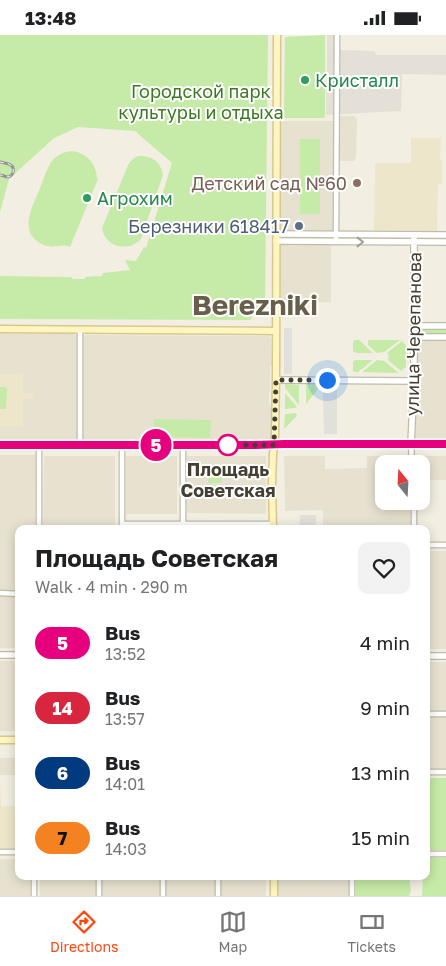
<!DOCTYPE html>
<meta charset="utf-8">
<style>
:root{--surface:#fff;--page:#f2f2f2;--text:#202124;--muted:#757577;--line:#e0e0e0;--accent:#ff460d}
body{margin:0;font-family:"Golos Text",sans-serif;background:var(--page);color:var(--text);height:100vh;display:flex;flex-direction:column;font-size:19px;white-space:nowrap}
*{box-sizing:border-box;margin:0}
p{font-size:16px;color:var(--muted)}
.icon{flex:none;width:28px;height:28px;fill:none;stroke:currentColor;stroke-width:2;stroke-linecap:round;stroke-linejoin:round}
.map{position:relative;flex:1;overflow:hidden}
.side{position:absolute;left:15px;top:490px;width:415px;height:355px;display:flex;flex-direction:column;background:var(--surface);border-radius:10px;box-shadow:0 2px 12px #0003}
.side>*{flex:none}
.badge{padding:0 10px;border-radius:16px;font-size:18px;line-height:32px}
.needle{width:32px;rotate:342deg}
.tools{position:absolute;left:375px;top:420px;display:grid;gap:10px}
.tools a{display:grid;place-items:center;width:55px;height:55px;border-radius:10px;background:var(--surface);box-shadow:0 2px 12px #0003;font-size:25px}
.you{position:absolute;width:25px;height:25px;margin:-12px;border:4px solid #fff;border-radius:50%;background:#1a73e8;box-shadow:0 0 0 8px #1a73e833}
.map>.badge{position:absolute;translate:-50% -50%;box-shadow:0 0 0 2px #fff}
.round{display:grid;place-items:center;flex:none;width:52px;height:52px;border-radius:10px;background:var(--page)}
.head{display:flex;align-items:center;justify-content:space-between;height:85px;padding:0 20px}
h1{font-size:24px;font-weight:700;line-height:38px}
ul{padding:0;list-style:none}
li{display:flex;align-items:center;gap:15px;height:65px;padding:0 20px}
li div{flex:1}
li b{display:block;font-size:19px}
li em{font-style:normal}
li .badge{min-width:55px;font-weight:700;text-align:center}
.status{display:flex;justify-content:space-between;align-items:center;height:35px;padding:0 25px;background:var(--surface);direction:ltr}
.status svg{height:14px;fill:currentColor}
.dock{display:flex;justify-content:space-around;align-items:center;height:70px;border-top:1px solid var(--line);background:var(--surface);font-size:14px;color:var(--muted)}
.dock a{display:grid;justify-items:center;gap:2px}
.dock .selected{color:var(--accent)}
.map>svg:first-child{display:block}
</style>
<div class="status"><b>13:48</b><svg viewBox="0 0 49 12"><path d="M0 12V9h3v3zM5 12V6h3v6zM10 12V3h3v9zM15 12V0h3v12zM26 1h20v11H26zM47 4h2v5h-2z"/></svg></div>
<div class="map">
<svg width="446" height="861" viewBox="0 0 446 861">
<rect width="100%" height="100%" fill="#f2efe2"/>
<path fill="#e7e2d0" d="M341 81H354L357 84 356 122 355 125 353 126H334L333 195 332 197H281L279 193V89L284 86H337L339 82Z
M280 208H331V267L287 268 278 267 279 210Z
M0 299H74L77 301V402L75 405H0Z
M85 300 269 301 271 304 272 330 270 331V356L269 357V369L272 371 271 404 267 406H83L82 404V303Z
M416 304H446V405H417L415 404Z
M0 420H36L35 494H19V613H0Z
M44 421H115V494H43Z
M126 421H177V479H126Z
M187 421H266V479L187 478Z
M284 421H325V434L367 433V421H446V445H421V429H384V466H410V494H323V475L285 476Z
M426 516H446V614H426Z
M0 626H19V696H0Z
M426 627H446V734H426Z
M0 723H19V740H0Z
M0 824H19V841H30V861H0Z
M40 841H266V861H40Z
M278 841H349V861H278Z"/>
<path fill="#e4e0d8" d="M327 0H334L341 15 375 16 376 20H446V40L402 39 401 76 326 80Z"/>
<path fill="#ede6cb" d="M411 103H441L440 124 442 125V149H438L437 196 374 195 375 128H411Z
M0 339H23V358H33V364H23V392H0Z
M0 742 1 771H19V813H0Z"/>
<path fill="#c6eaa7" d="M0 0H268L265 271C257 272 252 277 251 285L0 284V241L71 242 73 244H85V242L102 241 103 238 130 235 125 225 136 226 144 212 146 213 172 128 135 96 78 92 54 103 9 144 0 177Z
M325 0V83H284L285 2Z
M300 104H320V179H300Z
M72 116C87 118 96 128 97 143L98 144 70 212C62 208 53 214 44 210 19 200 30 176 38 158 42 149 45 138 50 129 55 121 62 117 72 116Z
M138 121C152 120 161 127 163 140L141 204C128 218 105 212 102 193L129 128 133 124Z
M419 292H446V301H419Z
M355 305H359L373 318H356L353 316V307Z
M368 305H400L384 317 377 318 368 310Z
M402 306 406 311V332L401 336 388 325 389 321 387 318Z
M355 325H373L358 337H355L353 336V327Z
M377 325 384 326 399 338 362 337Z
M285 349 299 350V370L285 353Z
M306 349H318V354L306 369Z
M0 352H5L7 354 6 373 5 374H0Z
M285 358 297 372 295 373 285 374Z
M296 378 297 381 284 394 285 379Z
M154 384 211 385 210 403 154 402Z
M222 436V448H208V437Z
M426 743H446V815H426Z
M426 823H446V861H422L423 841H426Z
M356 841H409L411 856 409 861H356Z"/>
<path fill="#e2e0db" d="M284 293H292V339H284Z
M323 355H337V399H324Z
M300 480H316V494H299Z"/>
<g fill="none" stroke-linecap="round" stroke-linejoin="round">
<g stroke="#c1bba7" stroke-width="7">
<path id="minor" d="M336 207 337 0
M411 409 412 429
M80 410V295
M122 489H273
M183 489V410
M39 494V410
M122 494V410
M414 494V466
M426 510H446
M0 558 19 559
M426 679H446
M426 737H446
M0 817H19
M426 819H446
M99 841V861
M34 861V841
M163 861V841
M218 861V841
M352 861V841"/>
</g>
<g stroke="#c1bba7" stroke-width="8">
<path id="tertiary" d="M276 199 446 200
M276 206 446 207
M414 291H446
M414 302H446
M276 345 414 346
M411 409 414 346V200
M0 620H19
M426 621H446"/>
</g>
<g stroke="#d6c98e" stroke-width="9">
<path id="secondary" d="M0 294 276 296
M0 410 244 411 284 409H446
M273 494 272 449 273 419 275 402 276 345 277 0
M0 705H19
M274 861V841"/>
</g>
<use href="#minor" stroke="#fff" stroke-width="4.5"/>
<use href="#tertiary" stroke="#fff" stroke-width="5.5"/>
<use href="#secondary" stroke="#fff5c0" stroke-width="6"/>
<g stroke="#939393" stroke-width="3">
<path id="rail" d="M0 127C3 128 9 128 12 131 15 135 13 141 8 142 6 142 2 140 0 140"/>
</g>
<use href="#rail" stroke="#fff" stroke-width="1" stroke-dasharray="4" stroke-linecap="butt"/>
</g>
<defs><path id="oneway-chevron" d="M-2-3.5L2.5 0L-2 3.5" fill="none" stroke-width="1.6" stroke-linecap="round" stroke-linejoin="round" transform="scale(1.25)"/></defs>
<use stroke="#a29f98" href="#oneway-chevron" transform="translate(360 207)"/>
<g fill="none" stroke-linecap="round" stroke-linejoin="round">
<g stroke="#fff" stroke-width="11">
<path id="line" d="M0 410H255L284 409H446"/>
</g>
<use href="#line" stroke="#e6007e" stroke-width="8"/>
<path stroke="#443f32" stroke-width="5" stroke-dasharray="0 9" d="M228 410H274L276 345H327"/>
</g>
<g fill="#2e9e5b" stroke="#fff" stroke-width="2">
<circle cx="305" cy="45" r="5"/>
<circle cx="87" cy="163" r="5"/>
</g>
<circle fill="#8d6e63" stroke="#fff" stroke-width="2" cx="357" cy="148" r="5"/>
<circle fill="#5c6f8a" stroke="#fff" stroke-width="2" cx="299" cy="191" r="5"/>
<circle fill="#fff" stroke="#e6007e" stroke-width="2.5" cx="228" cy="410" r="10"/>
<g text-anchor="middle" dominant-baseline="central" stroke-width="4" stroke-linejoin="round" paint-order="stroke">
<g font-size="18" fill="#27864d" stroke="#fff" text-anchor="start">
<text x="315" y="45">Кристалл</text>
<text x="97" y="163">Агрохим</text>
</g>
<g font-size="18" fill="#3c7922" stroke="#fff">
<text x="201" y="56">Городской парк<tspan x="201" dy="21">культуры и отдыха</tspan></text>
</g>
<g font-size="18" fill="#785e54" stroke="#fff" text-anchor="end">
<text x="347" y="148">Детский сад №60</text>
</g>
<g font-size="18" fill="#4e5e75" stroke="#fff" text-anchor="end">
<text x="289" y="191">Березники 618417</text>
</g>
<g font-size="18" fill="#443f32" stroke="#fff">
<text transform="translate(413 299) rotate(-89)">улица Черепанова</text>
</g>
<g font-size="18" font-weight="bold" fill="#443f32" stroke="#fff">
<text x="228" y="434">Площадь<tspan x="228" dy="21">Советская</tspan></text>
</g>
<g font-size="28" font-weight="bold" fill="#685e49" stroke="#fff">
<text x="255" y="269">Berezniki</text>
</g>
</g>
</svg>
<div class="tools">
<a><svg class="needle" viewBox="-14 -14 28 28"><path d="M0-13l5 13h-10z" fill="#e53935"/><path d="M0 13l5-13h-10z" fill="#757577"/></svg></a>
</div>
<div class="you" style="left:327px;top:345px"></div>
<b class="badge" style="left:156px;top:410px;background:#e6007e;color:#fff">5</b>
<section class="side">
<div class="head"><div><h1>Площадь Советская</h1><p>Walk · 4 min · 290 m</p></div><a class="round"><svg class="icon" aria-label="heart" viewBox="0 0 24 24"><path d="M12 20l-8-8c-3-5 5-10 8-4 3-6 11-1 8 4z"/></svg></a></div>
<ul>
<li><span class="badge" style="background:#e6007e;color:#fff">5</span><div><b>Bus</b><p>13:52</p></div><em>4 min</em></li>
<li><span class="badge" style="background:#d7263d;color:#fff">14</span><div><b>Bus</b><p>13:57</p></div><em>9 min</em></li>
<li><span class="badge" style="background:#003b80;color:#fff">6</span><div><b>Bus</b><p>14:01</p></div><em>13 min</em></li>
<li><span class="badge" style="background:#f58220;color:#111">7</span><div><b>Bus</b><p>14:03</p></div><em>15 min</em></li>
</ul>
</section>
</div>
<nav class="dock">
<a class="selected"><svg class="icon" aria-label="directions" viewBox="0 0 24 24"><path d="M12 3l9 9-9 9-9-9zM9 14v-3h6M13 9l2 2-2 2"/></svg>Directions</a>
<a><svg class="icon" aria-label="map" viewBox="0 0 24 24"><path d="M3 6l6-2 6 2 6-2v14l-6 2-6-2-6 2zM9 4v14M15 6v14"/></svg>Map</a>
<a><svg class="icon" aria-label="tickets" viewBox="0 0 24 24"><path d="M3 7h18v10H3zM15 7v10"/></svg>Tickets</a>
</nav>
